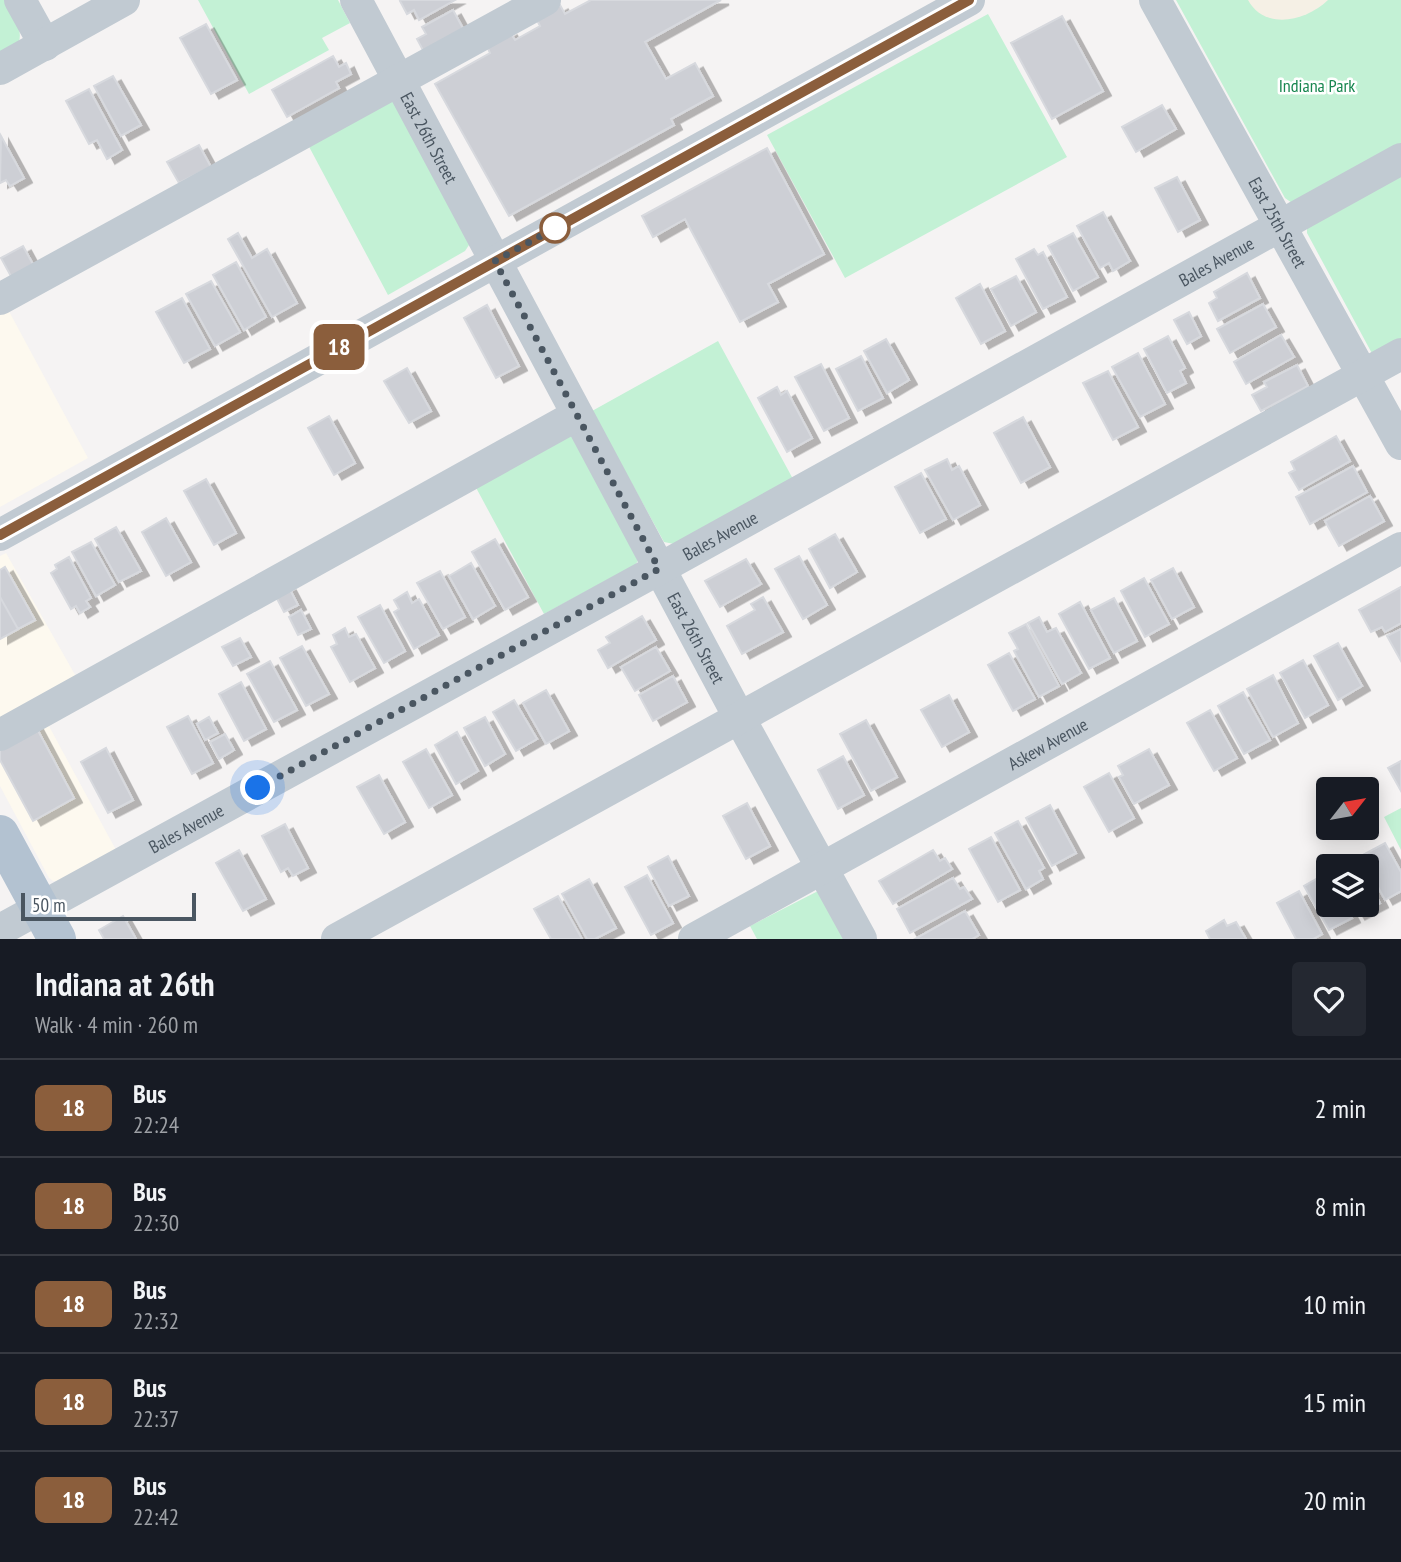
<!DOCTYPE html>
<meta charset="utf-8">
<style>
:root{--surface:#171b24;--page:#242831;--text:#f1f3f6;--muted:#9ea1a6;--line:#363941}
body{margin:0;font-family:"PT Sans Narrow",sans-serif;background:var(--page);color:var(--text);height:100vh;display:flex;flex-direction:column;font-size:26px;white-space:nowrap}
*{box-sizing:border-box;margin:0}
p{font-size:23px;color:var(--muted)}
.icon{flex:none;width:38px;height:38px;fill:none;stroke:currentColor;stroke-width:2;stroke-linecap:round;stroke-linejoin:round}
.map{position:relative;height:939px;overflow:hidden}
.sheet{display:flex;flex-direction:column;background:var(--surface);flex:1}
.sheet>*{flex:none}
.badge{padding:0 14px;border-radius:10px;font-size:24px;line-height:46px}
.needle{width:46px;rotate:59deg}
.fabs{position:absolute;left:1316px;top:777px;display:grid;gap:14px}
.fabs a{display:grid;place-items:center;width:63px;height:63px;border-radius:7px;background:var(--surface);box-shadow:0 4px 18px #0003;font-size:35px}
.scale{position:absolute;left:21px;bottom:18px;width:175px;box-sizing:border-box;padding-left:7px;border:4px solid #4a5661;border-top:0;font-size:19px;line-height:24px;white-space:nowrap;color:#4a5661;-webkit-text-stroke:5px #fff;paint-order:stroke}
.you{position:absolute;width:35px;height:35px;margin:-18px;border:5px solid #fff;border-radius:50%;background:#1a73e8;box-shadow:0 0 0 10px #1a73e833}
.map>.badge{position:absolute;translate:-50% -50%;box-shadow:0 0 0 4px #fff}
.round{display:grid;place-items:center;flex:none;width:74px;height:74px;border-radius:7px;background:var(--page)}
.head{display:flex;align-items:center;justify-content:space-between;height:119px;padding:0 35px}
h1{font-size:33px;font-weight:700;line-height:52px}
ul{padding:0;list-style:none}
li{display:flex;align-items:center;gap:21px;height:98px;padding:0 35px;border-top:2px solid var(--line)}
li div{flex:1}
li b{display:block;font-size:26px}
li em{font-style:normal}
li .badge{min-width:77px;font-weight:700;text-align:center}
.map>svg:first-child{display:block}
</style>
<div class="map">
<svg width="1401" height="939" viewBox="0 0 1401 939">
<defs>
<filter id="shadow"><feDropShadow dx="8" dy="4.5" stdDeviation="0" flood-color="#0004"/></filter>
</defs>
<rect width="100%" height="100%" fill="#f5f3f3"/>
<path fill="#fdf9ef" d="M4 302 88 458 0 507V304Z
M6 553 78 680 37 704 116 850 59 881H53L49 878 0 786V556Z"/>
<path fill="#c3f1d5" d="M0 0H5C12 13 23 26 19 42L0 52Z
M198 0H338L350 23 322 38 329 50 249 94Z
M1176 0H1401V147L1292 203 1285 198Z
M988 14 1067 157 845 278 767 135Z
M393 97 467 235 469 245 465 251 388 295 306 141Z
M1401 173V344L1375 359 1307 233V227Z
M718 341 793 479 674 544 664 542 592 411Z
M570 429 638 561 635 565 544 614 473 482Z
M1401 808V850L1384 817Z
M818 891 847 939H757L750 926Z"/>
<path fill="#f5f0e5" d="M1248 0H1328C1306 21 1265 31 1248 0Z"/>
<path fill="#cdcfd5" stroke="#d7d9de" stroke-width="2" filter="url(#shadow)" d="M402 0H455L419 20 414 10 407 14 400 1Z
M591 0H721L645 42 666 79 695 63 713 96 671 119 674 125 509 216 435 84 490 53 486 44 509 31 515 40 540 26 536 18 560 5 565 14Z
M453 10 465 32 425 54 417 39 426 34 422 27Z
M1062 16 1103 91 1052 119 1011 43Z
M206 24 237 80 211 94 180 38Z
M333 56 339 67 346 63 351 74 336 82 339 88 287 117 272 90Z
M113 76 141 125 121 136 94 86Z
M89 89 122 150 107 159 97 140 89 144 66 101Z
M1162 105 1176 129 1136 152 1122 127Z
M1 136 24 178 10 186 6 180 0 183Z
M199 145 211 167 179 183 167 162Z
M767 148 824 254 768 284 778 302 740 322 685 219 653 237 642 216Z
M1177 177 1200 220 1178 232 1155 188Z
M1103 212 1130 261 1113 271 1109 263 1100 268 1077 226Z
M238 233 252 258 267 249 297 303 272 317 228 239Z
M1073 233 1098 277 1073 291 1048 246Z
M23 246 35 268 13 280 1 258Z
M1034 249 1038 255 1043 252 1067 297 1043 309 1016 259Z
M236 262 266 317 244 330 213 275Z
M1247 273 1260 298 1218 321 1209 303 1217 298 1214 292Z
M1016 276 1036 312 1011 326 991 289Z
M211 281 240 332 215 346 186 294Z
M980 284 1005 331 981 344 956 298Z
M182 298 210 349 184 363 156 312Z
M1263 304 1276 327 1230 353 1217 329Z
M487 305 519 366 496 378 464 318Z
M1189 312 1201 336 1187 344 1174 320Z
M1281 335 1294 357 1246 384 1234 362Z
M1168 336 1185 368 1180 371 1186 383 1167 393 1144 349Z
M886 339 909 380 887 393 864 351Z
M1138 353 1165 404 1140 417 1112 367Z
M861 356 883 398 858 411 836 369Z
M821 364 849 418 824 431 795 377Z
M1297 365 1308 386 1261 411 1252 395 1267 387 1264 382Z
M407 368 431 411 409 423 384 381Z
M1108 371 1138 427 1113 440 1083 383Z
M777 387 781 395 787 391 812 438 787 452 758 398Z
M329 416 355 463 334 475 308 428Z
M1023 417 1050 467 1021 483 994 433Z
M1336 436 1350 461 1299 490 1289 473 1295 470 1291 462Z
M947 459 952 470 959 466 980 505 953 520 925 470Z
M1353 466 1367 492 1310 524 1296 497Z
M921 473 946 519 920 533 895 487Z
M206 479 236 533 214 545 184 491Z
M1370 496 1384 521 1339 546 1325 521Z
M166 518 191 562 166 576 142 532Z
M116 527 141 571 119 582 95 539Z
M835 534 857 572 830 588 809 549Z
M495 539 528 597 505 610 472 552Z
M91 542 115 585 96 596 72 552Z
M799 556 827 605 803 619 775 569Z
M69 557 91 598 86 601 90 607 80 613 76 606 71 609 51 573 57 569 55 565Z
M746 559 761 584 720 607 705 581Z
M471 563 495 606 473 619 449 576Z
M5 567 35 620 18 629 0 597V570Z
M1173 568 1194 607 1172 619 1151 580Z
M440 571 465 617 443 629 417 583Z
M1144 578 1169 624 1145 637 1121 591Z
M288 586 298 605 284 612 274 593Z
M1401 587V623L1385 632 1382 627 1371 632 1359 610Z
M407 592 412 603 419 599 439 635 414 649 394 612 399 609 394 600Z
M0 597 18 629 0 639Z
M763 597 783 632 742 654 727 626 755 610 751 604Z
M1114 598 1137 641 1114 653 1091 610Z
M1080 602 1110 658 1089 669 1059 614Z
M380 605 405 651 384 663 358 617Z
M301 610 311 629 298 635 289 617Z
M642 616 656 640 608 668 598 650 610 643 606 637Z
M1039 617 1047 632 1056 628 1081 673 1062 684 1028 623Z
M1026 624 1059 686 1039 697 1014 651 1018 649 1009 633Z
M345 628 349 637 356 634 375 668 350 682 331 647 337 644 333 635Z
M1401 629V661L1387 636Z
M240 638 251 657 233 666 222 647Z
M1338 643 1362 686 1338 700 1314 656Z
M302 646 329 694 306 706 280 658Z
M656 647 670 671 635 691 621 667Z
M1009 653 1035 699 1013 711 988 665Z
M1303 660 1328 705 1305 718 1280 673Z
M270 661 297 710 274 722 247 674Z
M1273 675 1298 723 1273 737 1247 689Z
M673 676 687 702 653 721 639 695Z
M241 682 266 729 244 741 219 694Z
M546 690 569 731 546 744 523 703Z
M1243 692 1270 740 1244 754 1218 706Z
M949 695 969 732 942 747 921 710Z
M514 700 537 739 516 751 493 712Z
M1210 710 1237 758 1214 771 1187 723Z
M188 716 213 763 192 774 167 727Z
M209 717 218 733 205 740 197 724Z
M485 717 505 754 485 766 464 728Z
M866 720 897 777 871 791 840 734Z
M35 725 74 798 33 821 0 760V744Z
M457 732 478 771 456 784 435 745Z
M225 734 234 750 219 759 210 742Z
M106 748 133 800 108 813 81 762Z
M426 749 452 795 429 808 403 762Z
M1149 749 1169 785 1134 804 1119 777 1123 775 1118 766Z
M843 756 864 795 838 809 818 770Z
M1401 761V791L1388 768Z
M1109 773 1134 818 1109 832 1084 787Z
M379 775 405 822 384 834 357 787Z
M747 803 770 846 746 859 723 816Z
M1050 805 1076 853 1052 866 1026 818Z
M1018 821 1044 868 1039 871 1043 879 1026 889 995 833Z
M285 824 308 868 293 876 288 868 281 872 262 836Z
M991 837 1020 890 998 902 969 849Z
M1385 843 1401 872V891L1385 900 1361 856Z
M239 850 266 899 243 911 216 863Z
M933 850 940 861 945 858 952 869 893 904 879 881Z
M668 856 689 896 669 906 648 867Z
M1356 858 1360 866H1341Z
M1327 873 1328 905H1345L1352 918 1329 930 1304 886Z
M647 875 673 923 651 935 625 887Z
M953 878 960 889 964 887 972 899 910 933 897 909Z
M1367 878 1380 903 1357 915 1351 905H1367Z
M589 879 616 928 595 939H587L562 894Z
M1299 891 1322 934 1313 939H1296L1277 903Z
M558 896 582 939H551L534 909Z
M965 911 979 935 972 939H915Z
M123 916 136 939H104L99 930Z
M1224 920 1227 926 1236 922 1246 939H1210L1206 931Z"/>
<g fill="none" stroke-linecap="round" stroke-linejoin="round">
<g stroke="#c1cad2" stroke-width="32">
<path d="M20 0 45 45"/>
<path id="s1" d="M356 0 740 719 861 939"/>
<path id="s2" d="M1155 0 1401 444"/>
<path d="M0 69 124 0"/>
<path d="M0 299 545 0"/>
<path d="M0 535 969 0"/>
<path d="M0 735 577 415"/>
<path id="s3" d="M0 930 659 569 1401 159"/>
<path d="M337 939 1401 354"/>
<path id="s4" d="M694 939 1401 548"/>
</g>
<path stroke="#b3c2d1" stroke-width="38" d="M0 834 57 939"/>
</g>
<g fill="none" stroke-linecap="round" stroke-linejoin="round">
<g stroke="#fff" stroke-width="16">
<path id="line" d="M0 535 969 0"/>
</g>
<use href="#line" stroke="#8b5e3c" stroke-width="10"/>
<path stroke="#4a5661" stroke-width="7" stroke-dasharray="0 12.6" d="M258 788 659 569 495 261 564 223 555 228"/>
</g>
<circle fill="#fff" stroke="#8b5e3c" stroke-width="3.5" cx="555" cy="228" r="14"/>
<g text-anchor="middle" dominant-baseline="central" stroke-width="5" stroke-linejoin="round" paint-order="stroke">
<g font-size="18" fill="#17864f" stroke="#fff">
<text x="1317" y="85">Indiana Park</text>
</g>
<g font-size="18" fill="#4a5661" stroke="#fff">
<text stroke="none"><textPath href="#s1" startOffset="156">East 26th Street</textPath></text>
<text stroke="none"><textPath href="#s2" startOffset="254">East 25th Street</textPath></text>
<text stroke="none"><textPath href="#s3" startOffset="1388">Bales Avenue</textPath></text>
<text stroke="none"><textPath href="#s3" startOffset="821">Bales Avenue</textPath></text>
<text stroke="none"><textPath href="#s1" startOffset="723">East 26th Street</textPath></text>
<text stroke="none"><textPath href="#s4" startOffset="404">Askew Avenue</textPath></text>
<text stroke="none"><textPath href="#s3" startOffset="212">Bales Avenue</textPath></text>
</g>
</g>
</svg>
<div class="fabs">
<a><svg class="needle" viewBox="-14 -14 28 28"><path d="M0-13l5 13h-10z" fill="#e53935"/><path d="M0 13l5-13h-10z" fill="#9ea1a6"/></svg></a>
<a><svg class="icon" aria-label="layers" viewBox="0 0 24 24"><path d="M12 4l9 5-9 5-9-5zM3 14l9 5 9-5"/></svg></a>
</div>
<div class="scale">50 m</div>
<div class="you" style="left:258px;top:788px"></div>
<b class="badge" style="left:339px;top:347px;background:#8b5e3c;color:#fff">18</b>
</div>
<section class="sheet">
<div class="head"><div><h1>Indiana at 26th</h1><p>Walk · 4 min · 260 m</p></div><a class="round"><svg class="icon" aria-label="heart" viewBox="0 0 24 24"><path d="M12 20l-8-8c-3-5 5-10 8-4 3-6 11-1 8 4z"/></svg></a></div>
<ul>
<li><span class="badge" style="background:#8b5e3c;color:#fff">18</span><div><b>Bus</b><p>22:24</p></div><em>2 min</em></li>
<li><span class="badge" style="background:#8b5e3c;color:#fff">18</span><div><b>Bus</b><p>22:30</p></div><em>8 min</em></li>
<li><span class="badge" style="background:#8b5e3c;color:#fff">18</span><div><b>Bus</b><p>22:32</p></div><em>10 min</em></li>
<li><span class="badge" style="background:#8b5e3c;color:#fff">18</span><div><b>Bus</b><p>22:37</p></div><em>15 min</em></li>
<li><span class="badge" style="background:#8b5e3c;color:#fff">18</span><div><b>Bus</b><p>22:42</p></div><em>20 min</em></li>
</ul>
</section>
